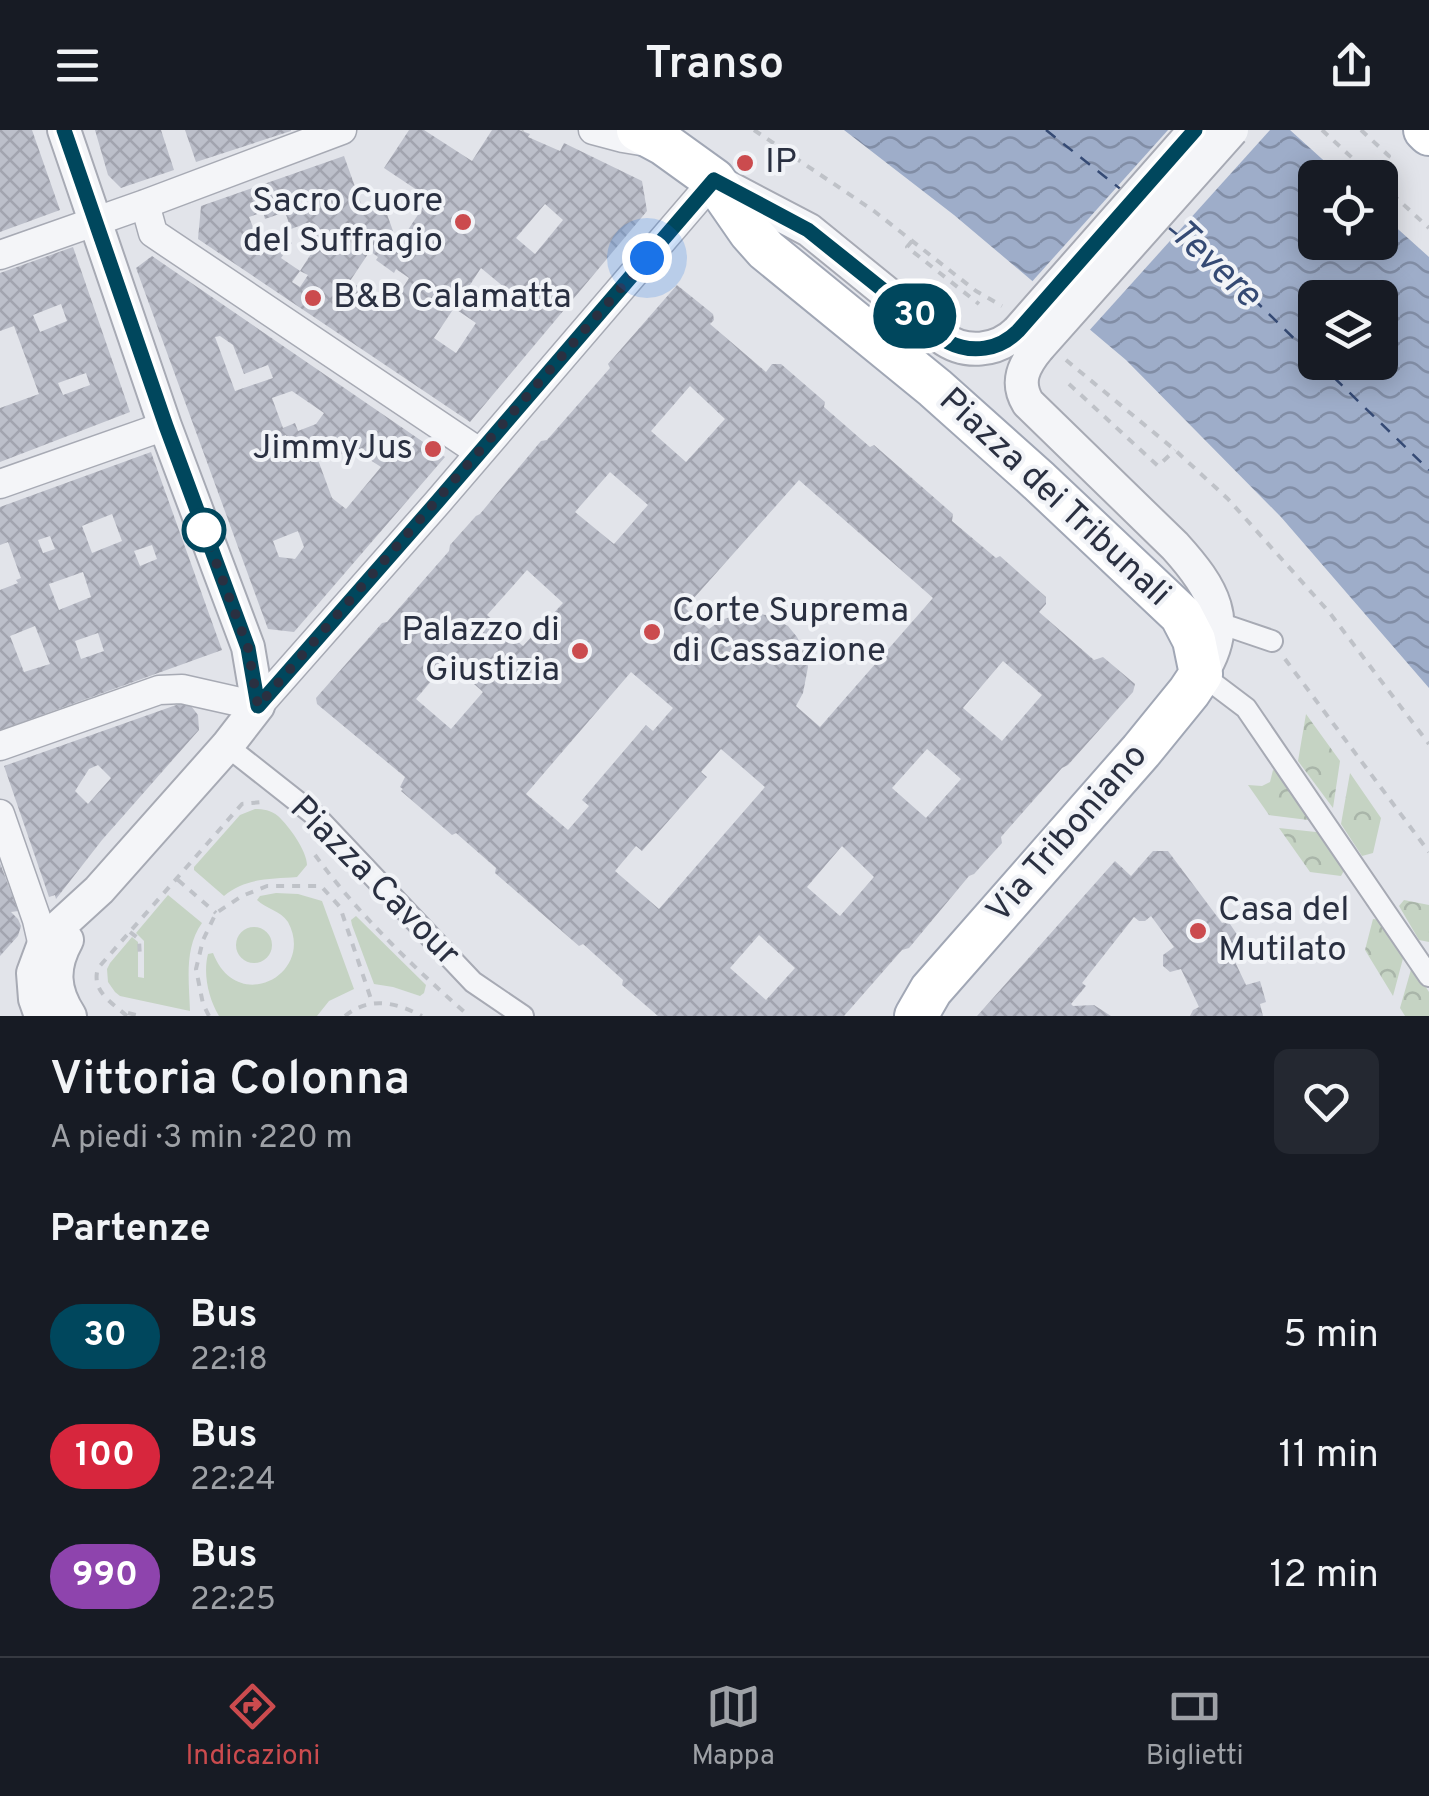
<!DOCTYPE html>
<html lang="it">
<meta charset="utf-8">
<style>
:root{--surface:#171b24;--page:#242831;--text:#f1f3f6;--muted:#9ea1a6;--line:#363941;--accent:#cb4b4e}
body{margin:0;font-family:Overpass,sans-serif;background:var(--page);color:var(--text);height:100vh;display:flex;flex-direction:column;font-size:38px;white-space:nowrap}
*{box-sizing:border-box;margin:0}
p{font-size:32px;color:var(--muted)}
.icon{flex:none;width:55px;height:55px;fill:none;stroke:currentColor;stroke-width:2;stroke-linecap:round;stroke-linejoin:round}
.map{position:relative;height:886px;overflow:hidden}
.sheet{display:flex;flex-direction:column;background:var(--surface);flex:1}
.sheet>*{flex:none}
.badge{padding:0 20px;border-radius:32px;font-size:35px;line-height:65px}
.controls{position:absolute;left:1298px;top:30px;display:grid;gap:20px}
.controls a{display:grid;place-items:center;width:100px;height:100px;border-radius:15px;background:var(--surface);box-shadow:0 5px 25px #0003;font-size:50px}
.you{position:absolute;width:50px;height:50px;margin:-25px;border:8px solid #fff;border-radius:50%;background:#1a73e8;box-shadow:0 0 0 15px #1a73e833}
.map>.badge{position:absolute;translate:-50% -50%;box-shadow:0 0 0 5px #fff}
h2{padding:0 50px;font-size:38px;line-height:90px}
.round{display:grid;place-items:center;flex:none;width:105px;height:105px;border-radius:15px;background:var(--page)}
.headline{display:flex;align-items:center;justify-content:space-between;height:170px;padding:0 50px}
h1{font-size:48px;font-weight:600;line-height:75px}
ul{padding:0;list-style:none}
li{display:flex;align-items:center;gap:30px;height:120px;padding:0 50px}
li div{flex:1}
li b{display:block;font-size:38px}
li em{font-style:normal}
li .badge{min-width:110px;font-weight:700;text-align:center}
header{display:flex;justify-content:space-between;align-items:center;height:130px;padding:0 50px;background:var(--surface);font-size:45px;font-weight:600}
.tabs{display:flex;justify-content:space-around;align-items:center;height:140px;border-top:2px solid var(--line);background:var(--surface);font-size:28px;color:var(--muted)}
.tabs a{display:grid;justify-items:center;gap:5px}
.tabs .on{color:var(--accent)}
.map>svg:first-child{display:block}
</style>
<header><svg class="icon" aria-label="menu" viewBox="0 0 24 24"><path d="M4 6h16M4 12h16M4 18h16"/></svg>Transo<svg class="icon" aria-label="share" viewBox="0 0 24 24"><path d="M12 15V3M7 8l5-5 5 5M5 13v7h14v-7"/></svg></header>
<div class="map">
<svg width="1429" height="886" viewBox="0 0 1429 886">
<defs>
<pattern id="forest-crowns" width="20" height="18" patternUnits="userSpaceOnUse" patternTransform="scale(2.5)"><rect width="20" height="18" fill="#c5d3c3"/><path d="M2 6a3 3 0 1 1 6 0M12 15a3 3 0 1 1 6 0" fill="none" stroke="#a9b5a9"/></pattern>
<pattern id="water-waves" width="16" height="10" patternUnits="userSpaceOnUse" patternTransform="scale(2.5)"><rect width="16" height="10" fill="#9eadc9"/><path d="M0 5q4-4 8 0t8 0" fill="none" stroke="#818da5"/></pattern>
<pattern id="building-cross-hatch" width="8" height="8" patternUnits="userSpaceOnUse" patternTransform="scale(2.5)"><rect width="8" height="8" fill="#bcbfca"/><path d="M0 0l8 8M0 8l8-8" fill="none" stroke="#a2a4af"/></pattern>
</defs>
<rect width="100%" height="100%" fill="#e2e4ea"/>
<path fill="#c5d3c3" d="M255 679C263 679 271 680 278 686 289 696 307 721 307 735L297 747C270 749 245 748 224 766L194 740V737L240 685Z
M276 763 298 764 322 771 354 859 329 871 317 886H219C208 868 203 843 208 824L213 823C237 886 316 844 288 792 280 780 266 779 257 770L260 766Z
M168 765 202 793C184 818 189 851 190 881L120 866 115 862 108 852 107 839 110 833 132 807 138 812V847L144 848V811L136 803Z
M356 786 426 855 424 863 420 866 393 857 374 854 352 795 351 790Z
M236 815a18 18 0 1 1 36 0a18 18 0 1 1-36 0Z"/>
<path fill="url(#forest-crowns)" d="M1306 584 1340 631 1333 678 1298 631Z
M1273 640 1280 643 1316 691 1269 685 1248 655 1262 656 1270 652Z
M1350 643 1381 688 1373 723 1362 726 1341 694Z
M1279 698 1325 703 1347 735 1341 746 1310 742Z
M1404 770 1429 775V812L1419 810 1399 776Z
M1373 789 1385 790 1405 821 1393 866 1365 820Z
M1412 836 1429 862V886H1405L1400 878Z"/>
<path fill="url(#water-waves)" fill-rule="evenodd" d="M844 0H1290L1342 47 1315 48V112H1380V83L1429 127V558L1281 387 1126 230 954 85ZM1315 168H1380V232H1315Z"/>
<path fill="#e2e4ea" d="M1168 0H1270L1087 203 1029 155Z"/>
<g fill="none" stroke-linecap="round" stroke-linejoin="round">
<path stroke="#354a74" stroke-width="2.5" stroke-dasharray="12 10" stroke-linecap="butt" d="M1046 0 1123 61
M1169 98 1231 147 1315 229
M1318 232 1429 340"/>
</g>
<path fill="url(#building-cross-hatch)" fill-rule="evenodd" d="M0 0H32L60 80 0 102Z
M95 0H161L174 40 121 58 108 45Z
M185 0H291V1L196 32Z
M409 0H424L472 31 492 0H519L530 4 528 7 560 21 564 13 642 51 647 81 470 292 198 109 201 76 344 26 363 79 383 73 398 115 429 68 384 38ZM316 64 320 78 304 83 299 70ZM545 74 563 90 535 124 516 108ZM263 82 265 89 285 82 291 99 310 92 318 113 300 141 308 145 300 157 292 152 300 141 281 128 292 113 277 103 261 126 247 117 256 105 249 87ZM370 121 378 127 376 130 394 143 396 139 409 148 390 178 350 151ZM481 138 510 162 494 180 466 161ZM454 178 476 193 456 223 434 208Z
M73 117 130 282 0 332V278L39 264 14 196 0 201V143ZM61 174 67 191 40 202 33 185ZM86 243 90 255 63 265 58 253Z
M152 126 445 327 294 502 268 499 136 138ZM220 206 233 215 244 244 268 235 273 248 235 261 215 207ZM292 261 324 283 316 294 298 301 295 293 283 298 272 268ZM286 305 290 319 274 325 269 311ZM323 315 338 325 348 323 352 318 381 337 346 379 332 368 314 319ZM298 401 304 417 295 429 279 427 273 411Z
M677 155 713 184 714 190 710 194 766 242 772 234H781L825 272 824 277 870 317 874 315 953 384 952 391 996 428 1000 426 1046 467V474L1039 482 1094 530 1103 527 1135 554 1133 562 1068 635 1062 638 1001 707 1002 713 974 744 969 746 909 818 902 820 844 886H658L622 855 623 850 583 814 579 816 495 743 496 738 456 703 452 705 401 661 403 659 400 657 405 647 317 574 316 568 382 493 387 492 449 421 450 415 476 386 480 384 541 311 547 310 610 238 608 234ZM690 256 725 289 686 332 651 301ZM610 342 648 375 614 414 575 382ZM799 350 933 468 820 597 796 576 803 563 808 537 806 525 797 507 788 496 766 485 746 482 721 490 709 499 685 478ZM527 440 563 473 523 516 487 485ZM448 531 483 562 451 599 416 569ZM1003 531 1042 565 1002 611 963 578ZM631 542 673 578 653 601 646 595 582 670 589 676 568 700 526 664ZM721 619 765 657 659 779 615 741 636 716 642 721 707 647 701 642ZM927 619 961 649 926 688 892 658ZM842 716 874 747 840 786 807 757ZM759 805 795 838 766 870 730 838Z
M151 322 222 520 0 600V460L18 453 16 450 21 448 8 412 0 415V377ZM112 384 122 411 92 423 82 396ZM50 406 55 419 43 423 38 410ZM152 415 157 429 140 436 134 421ZM83 442 91 467 59 480 49 454ZM35 496 50 534 24 542 10 506ZM98 503 104 521 81 529 75 511Z
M179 574 191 576 198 585 199 600 102 710 56 769 55 765 49 767 4 636ZM98 635 111 648 88 674 75 661 89 639Z
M1153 721H1168L1222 793 1228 791 1240 809 1228 817 1246 855 1260 851 1266 872 1260 874 1263 886H1190L1193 880 1199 877 1181 839 1170 842 1163 836V825L1174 817 1151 786 1145 791H1139L1134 787 1082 853 1086 856 1071 874 1073 876 1094 875 1111 886H977L1115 731 1131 746Z
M0 733 18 781 11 782 18 789 21 796 18 806 0 826Z"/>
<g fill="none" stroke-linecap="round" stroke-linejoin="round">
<g stroke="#a7aab4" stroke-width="24">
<path id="pedestrian" d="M1219 493 1272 511
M1201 544 1246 578 1429 846
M227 616 317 687 473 852 523 886"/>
</g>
<g stroke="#a7aab4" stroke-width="31">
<path id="minor" d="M593 0 623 8 653 13
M145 74 153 103 479 322
M0 125 145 74 342 0
M0 354 165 296
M0 616 159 560 182 559 258 576 437 373 714 50
M0 684 37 790 43 816"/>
</g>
<g stroke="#a7aab4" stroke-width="36">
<path id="tertiary" d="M714 50 809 100 941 207C965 225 997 222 1018 201
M1038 218C1024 235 1015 252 1028 273L1175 416C1212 457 1235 492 1201 544
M67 810C52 837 53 860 70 886
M41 886 35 869 33 843 43 816 52 803 99 760 227 616 258 576 248 517 165 296 64 0"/>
</g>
<g stroke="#a1a7b5" stroke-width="46">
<path id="primary" d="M638 0 664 14 714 50 750 102 766 120 935 258 1039 351 1181 485 1194 510 1201 544 1189 562 1141 621 931 860 916 886
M1425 0 1429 4"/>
</g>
<path stroke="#bfc2c8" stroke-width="4" stroke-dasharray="8 8" stroke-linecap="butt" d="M754 0 874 81 976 161 1002 176
M1322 0 1374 48
M1361 0 1389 26 1372 46
M522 1 523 0
M1380 53 1429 98
M912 111 907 117 979 174
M1066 230 1175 320 1228 369 1329 482 1429 614
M1069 254 1158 336 1175 320
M1285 529 1429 722
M315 725C358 784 414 838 469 886
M178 750 216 783
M130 802 139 809 140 829
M128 883 140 886
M127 886C111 872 91 861 98 838L242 674 263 672
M209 886 203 874 196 839 203 810 216 783 242 766 267 756H321L340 777 372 872
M345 886C370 866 395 872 422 886"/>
<use href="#pedestrian" stroke="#f4f5f8" stroke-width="20"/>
<use href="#minor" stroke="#f4f5f8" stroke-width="28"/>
<use href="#tertiary" stroke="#f4f5f8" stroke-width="32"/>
<use href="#primary" stroke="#fff" stroke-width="42"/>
<g stroke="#a7aab4" stroke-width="36" stroke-linecap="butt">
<path id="tertiary-bridge" d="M1018 201 1195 0
M1038 218 1232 0"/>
</g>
<use href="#tertiary-bridge" stroke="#f4f5f8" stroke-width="32"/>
</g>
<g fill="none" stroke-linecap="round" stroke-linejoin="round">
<g stroke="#fff" stroke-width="22">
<path id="line" d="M64 0 166 296 248 518 258 576 437 372 714 50 808 100 948 212C972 224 999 220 1018 201L1195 0"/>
</g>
<use href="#line" stroke="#00475d" stroke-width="15"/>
<path stroke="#2a3041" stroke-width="10" stroke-dasharray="0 18" d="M204 400 248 518 258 576 647 128"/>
</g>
<g fill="#cb4b4e" stroke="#f1f3f7" stroke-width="4">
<circle cx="745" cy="33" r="10"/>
<circle cx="463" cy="92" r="10"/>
<circle cx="313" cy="168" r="10"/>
<circle cx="433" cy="319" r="10"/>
<circle cx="652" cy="502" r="10"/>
<circle cx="580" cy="521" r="10"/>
<circle cx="1198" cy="801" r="10"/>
</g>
<circle fill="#fff" stroke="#00475d" stroke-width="5" cx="204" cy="400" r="20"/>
<g text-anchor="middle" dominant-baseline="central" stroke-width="8" stroke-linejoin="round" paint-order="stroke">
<g font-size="35" fill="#2a3041" stroke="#f1f3f7" text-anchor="start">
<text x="765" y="33">IP</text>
<text x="443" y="72" text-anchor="end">Sacro Cuore<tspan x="443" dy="40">del Suffragio</tspan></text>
<text x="333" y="168">B&amp;B Calamatta</text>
<text x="413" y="319" text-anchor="end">JimmyJus</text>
<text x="672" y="482">Corte Suprema<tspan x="672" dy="40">di Cassazione</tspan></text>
<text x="560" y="501" text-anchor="end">Palazzo di<tspan x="560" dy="40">Giustizia</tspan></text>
<text x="1218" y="781">Casa del<tspan x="1218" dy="40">Mutilato</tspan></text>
</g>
<g font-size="35" fill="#2a3041" stroke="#f1f3f7">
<text transform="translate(1054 368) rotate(43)">Piazza dei Tribunali</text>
<text transform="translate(1068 704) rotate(-49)">Via Triboniano</text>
<text transform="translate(374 752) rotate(45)">Piazza Cavour</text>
</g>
<g font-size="38" font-style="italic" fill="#354a74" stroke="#f1f3f7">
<text transform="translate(1214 135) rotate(43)">Tevere</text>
</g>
</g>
</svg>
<div class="controls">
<a><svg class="icon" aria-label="locate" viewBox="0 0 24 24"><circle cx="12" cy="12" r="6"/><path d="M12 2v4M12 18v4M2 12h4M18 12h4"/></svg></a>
<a><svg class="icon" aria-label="layers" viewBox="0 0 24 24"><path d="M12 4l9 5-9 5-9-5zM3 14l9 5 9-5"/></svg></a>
</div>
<div class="you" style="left:647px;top:128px"></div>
<b class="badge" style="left:915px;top:186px;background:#00475d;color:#fff">30</b>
</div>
<section class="sheet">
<div class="headline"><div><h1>Vittoria Colonna</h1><p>A piedi · 3 min · 220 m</p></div><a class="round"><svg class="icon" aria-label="heart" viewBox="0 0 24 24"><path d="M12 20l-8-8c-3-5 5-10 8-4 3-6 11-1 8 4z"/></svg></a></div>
<h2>Partenze</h2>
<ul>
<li><span class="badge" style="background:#00475d;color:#fff">30</span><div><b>Bus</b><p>22:18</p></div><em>5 min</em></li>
<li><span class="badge" style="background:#d7263d;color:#fff">100</span><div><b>Bus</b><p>22:24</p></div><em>11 min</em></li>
<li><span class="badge" style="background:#8e44ad;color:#fff">990</span><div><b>Bus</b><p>22:25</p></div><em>12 min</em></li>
</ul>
</section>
<nav class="tabs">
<a class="on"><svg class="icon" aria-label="directions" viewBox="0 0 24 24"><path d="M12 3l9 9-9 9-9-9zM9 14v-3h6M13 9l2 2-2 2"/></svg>Indicazioni</a>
<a><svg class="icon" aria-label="map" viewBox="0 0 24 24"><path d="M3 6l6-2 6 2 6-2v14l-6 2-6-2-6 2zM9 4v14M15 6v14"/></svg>Mappa</a>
<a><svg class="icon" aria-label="tickets" viewBox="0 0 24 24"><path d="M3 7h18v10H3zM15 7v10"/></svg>Biglietti</a>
</nav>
